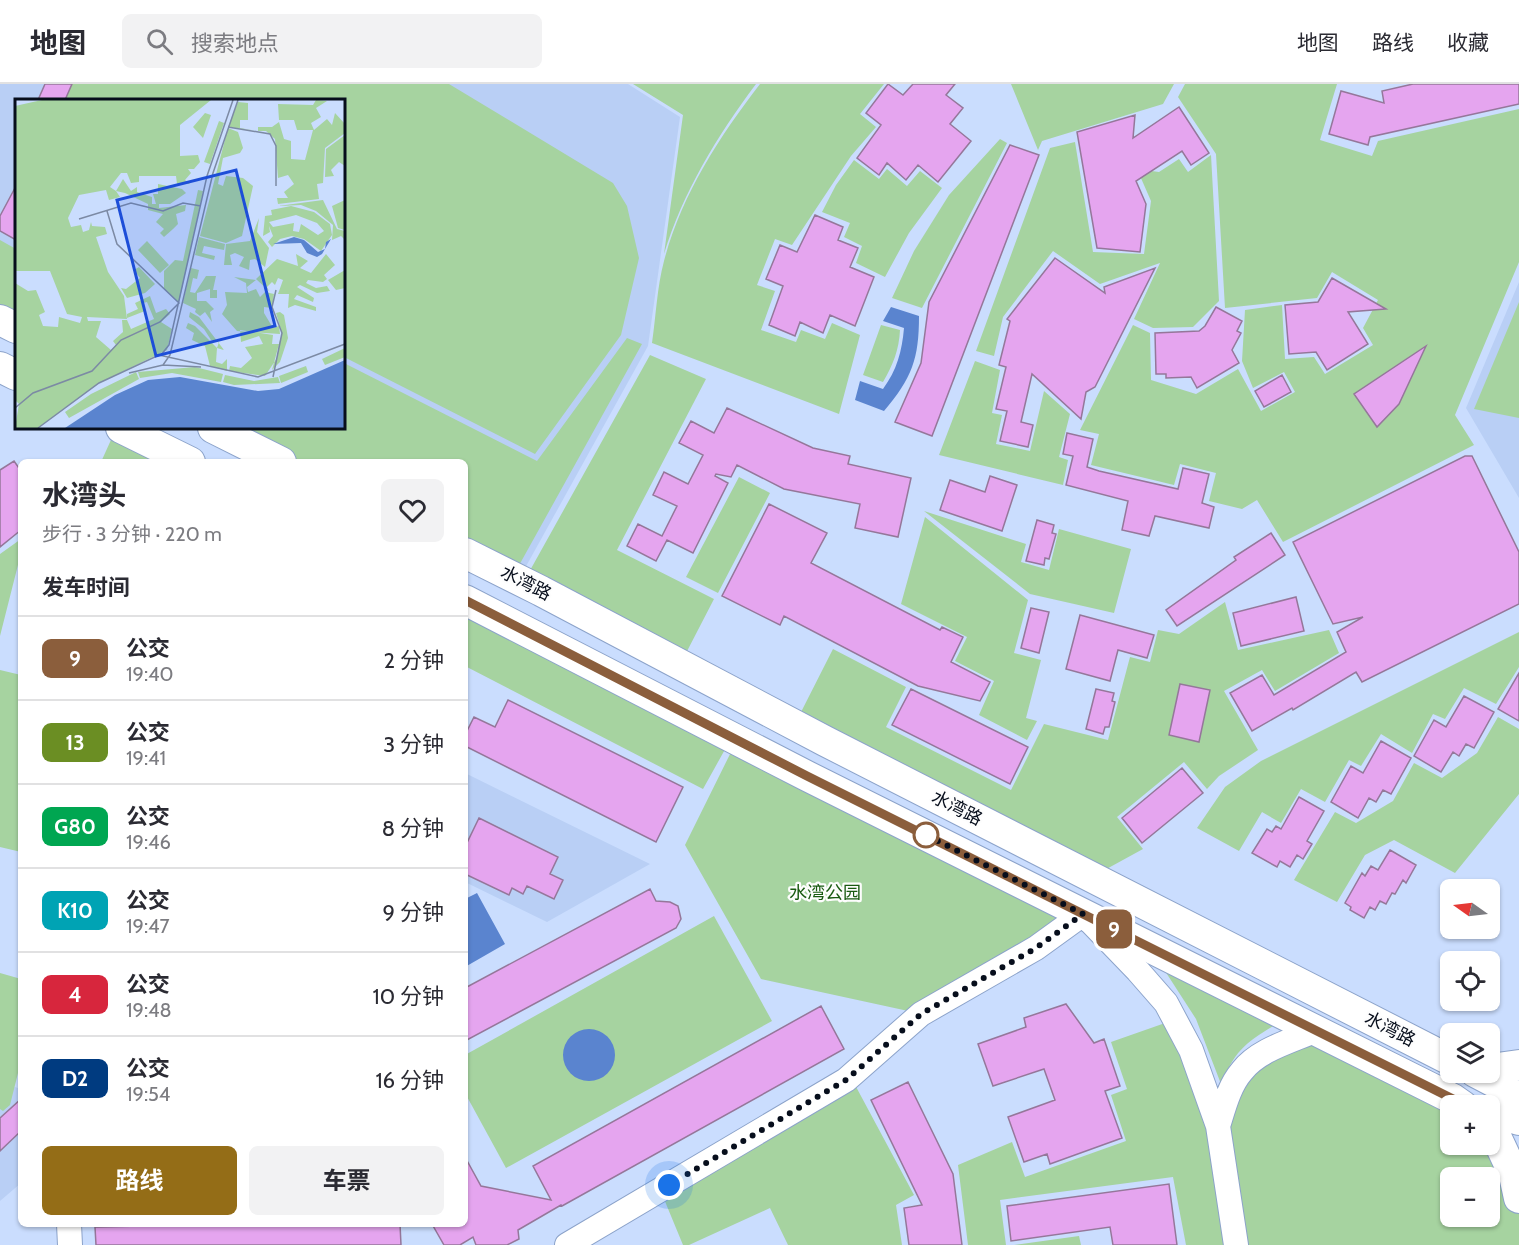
<!DOCTYPE html>
<html lang="zh">
<meta charset="utf-8">
<style>
:root{--surface:#fff;--page:#f2f2f3;--text:#2b2b33;--muted:#7c7c81;--line:#e1e1e2;--accent:#946d17}
body{margin:0;font-family:Cabin,"Noto Sans SC",sans-serif;background:var(--page);color:var(--text);height:100vh;display:flex;flex-direction:column;font-size:22px;white-space:nowrap}
*{box-sizing:border-box;margin:0}
p{font-size:20px;color:var(--muted)}
.icon{flex:none;width:33px;height:33px;fill:none;stroke:currentColor;stroke-width:2;stroke-linecap:round;stroke-linejoin:round}
.map{position:relative;flex:1;overflow:hidden}
.drawer{position:absolute;left:18px;top:375px;width:450px;height:768px;display:flex;flex-direction:column;background:var(--surface);border-radius:9px;box-shadow:0 2px 4px #0004}
.drawer>*{flex:none}
.badge{padding:0 12px;border-radius:9px;font-size:21px;line-height:39px}
.needle{width:39px;rotate:284deg}
.buttons{position:absolute;left:1440px;top:795px;display:grid;gap:12px}
.buttons a{display:grid;place-items:center;width:60px;height:60px;border-radius:9px;background:var(--surface);box-shadow:0 2px 4px #0004;font-size:30px}
.you{position:absolute;width:30px;height:30px;margin:-15px;border:4px solid #fff;border-radius:50%;background:#1a73e8;box-shadow:0 0 0 9px #1a73e833}
.map>.badge{position:absolute;translate:-50% -50%;box-shadow:0 0 0 3px #fff}
h2{padding:0 24px;font-size:22px;line-height:54px}
.round{display:grid;place-items:center;flex:none;width:63px;height:63px;border-radius:9px;background:var(--page)}
.head{display:flex;align-items:center;justify-content:space-between;height:102px;padding:0 24px}
h1{font-size:28px;font-weight:700;line-height:45px}
.primary-button{display:flex;gap:12px;margin-top:auto;padding:12px 24px}
.primary-button a{flex:1;height:69px;border-radius:9px;background:var(--accent);color:#fff;font-size:24px;font-weight:700;line-height:69px;text-align:center}
.primary-button a+a{background:var(--page);color:var(--text)}
ul{padding:0;list-style:none}
li{display:flex;align-items:center;gap:18px;height:84px;padding:0 24px;border-top:2px solid var(--line)}
li div{flex:1}
li b{display:block;font-size:22px}
li em{font-style:normal}
li .badge{min-width:66px;font-weight:700;text-align:center}
header{display:flex;align-items:center;gap:36px;box-sizing:border-box;height:84px;padding:0 30px;background:var(--surface);border-bottom:2px solid var(--line)}
header strong{font-size:28px}
nav{display:flex;gap:33px;margin-inline-start:auto;font-size:21px}
.search{width:420px;height:54px;background:var(--page);display:flex;align-items:center;gap:15px;box-sizing:border-box;padding:0 21px;border-radius:9px;color:var(--muted);font-size:22px}
.map>svg:first-child{display:block}
</style>
<header>
<strong>地图</strong>
<div class="search"><svg class="icon" aria-label="search" viewBox="0 0 24 24"><circle cx="10" cy="10" r="6"/><path d="M15 15l6 6"/></svg>搜索地点</div>
<nav><a>地图</a><a>路线</a><a>收藏</a></nav>
</header>
<div class="map">
<svg width="1519" height="1161" viewBox="0 0 1519 1161">
<rect width="100%" height="100%" fill="#caddfe"/>
<path fill="#b9cff5" d="M0 0H628L680 33 648 262 519 495 465 378H285L344 344V16H16V244L0 235Z
M1519 198V414L1466 324Z
M465 689 650 780 547 838 465 798Z
M15 1003 21 1005V1099L0 1117V1012Z"/>
<path fill="#a6d3a0" fill-rule="evenodd" d="M72 0H449L613 99 627 122 639 174 621 251 535 370 344 273V16H65Z
M633 0H756C717 52 683 108 664 170L683 31Z
M760 0H884L860 30 876 43 851 72 792 161 775 155 757 201 775 207 761 246 796 258 801 246 825 255 832 239 860 251 839 330 652 259C656 232 657 203 664 177 681 112 719 53 760 0Z
M1011 0H1174L1163 20 1042 57 1038 66Z
M1185 0H1337L1320 56 1372 72 1378 57 1519 25V178L1455 331 1474 361 1283 458 1257 416 1242 425 1209 417 1216 389 1180 380 1174 401 1091 381 1099 350 1080 346 1133 241 1150 249 1151 296 1196 310 1238 285 1261 327 1295 308 1284 288 1253 304 1242 277 1245 226 1282 221 1285 275 1314 273 1325 290 1373 261 1363 244 1378 216 1332 188 1317 214 1225 224 1216 70 1178 13Z
M1000 55 1007 59 922 224 892 214 914 167 949 111Z
M1075 58 1093 168 1144 170 1151 117 1137 85 1159 88 1179 75 1188 88 1211 71 1219 217 1193 243 1153 244 1134 235 1160 179 1100 200 1053 167 1003 233 994 272 976 267 1050 64Z
M854 76 879 95 887 85 907 102 920 87 942 104 909 149 885 193 856 179 862 162 844 153 850 139 822 128 836 101Z
M0 156 16 165V236L0 228Z
M1519 218V334L1474 325Z
M881 241 900 246C899 266 893 281 883 298L863 291Z
M627 254 642 260 517 485 465 459V378H302L233 344H344V279L537 377Z
M650 271 706 295 617 466 714 515 684 573 528 490Z
M975 277 1000 286 992 329 1002 331 996 360 1030 367 1044 307 1070 330 1059 373 1068 376 1063 401 939 371Z
M115 347 177 378H101Z
M739 393 770 409 718 509 686 493Z
M924 427 1026 460 1021 478 1049 486 1059 445 1131 465 1114 529 1030 510Z
M925 433 1028 516 1014 569 1041 576 1026 634 1037 637 1027 656 979 631 994 597 955 577 967 553 901 520Z
M21 455V469L0 552V470Z
M1225 518 1238 566 1329 546 1339 569 1275 607 1262 586 1224 607 1258 666 1219 692 1207 705 1184 678 1117 733 1143 765 1101 788 798 634 833 565 906 603 886 643 1011 706 1044 640 1108 656 1130 573 1150 578 1158 546 1179 550Z
M465 526 728 660 703 705 465 582Z
M1519 548V583L1496 620 1464 604 1445 635 1433 630 1412 669 1381 650 1361 682 1349 676 1325 718 1301 705 1281 739 1262 728 1239 767 1197 744 1225 703 1261 677Z
M0 586 21 591V768L0 763Z
M1498 633 1519 645V710L1455 789 1394 756 1365 771 1337 818 1294 796 1335 728 1356 739 1393 717 1414 679 1442 694 1477 669Z
M737 656 1082 830 922 930 761 895 685 761Z
M714 832 772 937 506 1084 465 1009V971Z
M1165 887 1275 941C1245 959 1235 967 1221 1000L1196 935Z
M0 889 21 895V977L10 1021 3 1027 0 1025Z
M1168 938 1213 1044 1231 1161H1186L1173 1093 1000 1116 1006 1161H968L958 1081 1012 1058 1025 1093 1126 1057 1111 1011 1127 1005 1111 958Z
M1314 947 1450 1022V1060H1490L1519 1120V1161H1236L1218 1042 1242 986ZM1450 1094H1490V1132H1450Z
M854 999 914 1111 896 1121 902 1161H788L770 1124 689 1161H683L664 1115Z
M1079 1152 1081 1161H1014Z"/>
<path fill="#5a84cf" d="M891 223 919 232C919 275 912 294 884 327L855 316 860 297 883 305C897 286 902 267 904 244L883 237Z
M477 809 505 860 465 883V815Z
M563 971a26 26 0 1 1 52 0a26 26 0 1 1-52 0Z"/>
<path fill="#e5a5ef" stroke="#95779a" stroke-width="1.5" d="M45 0H72L65 16H38Z
M888 0 903 11 913 0H955L946 11 963 24 950 40 971 57 938 98 918 81 906 96 887 79 879 91 857 74 881 41 866 29Z
M1413 0H1519V20L1370 53 1368 61 1329 50 1341 7 1384 19 1382 7Z
M1179 23 1209 69 1191 81 1182 67 1136 97 1146 120 1140 168 1097 164 1077 48 1135 31 1133 54Z
M1010 61 1039 71 932 352 895 338 921 279 929 218Z
M16 102V156L0 147V132Z
M815 131 843 143 838 156 858 164 850 183 874 193 855 242 830 231 823 249 800 238 795 252 769 241 783 202 766 195 780 161 797 168Z
M1055 174 1105 209 1104 203 1155 184 1095 303 1086 308 1081 335 1032 290 1021 338 1033 341 1028 363 1000 357 1007 327 996 325 1006 283 999 281 1010 237 1007 235Z
M1332 194 1386 225 1348 228 1368 260 1327 286 1316 268 1289 270 1285 221 1318 218Z
M1216 223 1242 237 1237 247 1241 249 1232 266 1239 279 1197 304 1191 293 1166 294V290H1156L1155 249 1199 247 1205 242Z
M1426 262 1399 320 1377 343 1354 310Z
M1282 291 1291 308 1264 323 1255 307Z
M727 324 813 364 850 372 848 380 911 394 898 453 855 444 860 420 784 405 737 381 731 393 716 390 715 392 728 399 693 469 667 456 656 477 627 462 638 440 662 452 677 422 653 411 664 388 688 400 703 371 679 359 691 337 714 349Z
M1067 349 1093 355 1087 383 1099 387 1178 405 1183 384 1209 390 1202 419 1214 423 1209 444 1155 432 1149 452 1122 446 1128 417 1066 401 1073 372 1063 370Z
M1465 372H1472L1519 468V520L1362 598 1356 588 1293 626 1292 624 1252 647 1230 609 1262 591 1274 611 1346 568 1337 548 1363 533 1333 540 1293 458Z
M14 377 21 387V446L0 463V386Z
M990 392 1017 401 1002 447 940 426 950 396 985 408Z
M769 420 827 449 811 479 940 546 942 543 963 553 951 578 990 598 980 617 918 602 784 532 780 541 722 512Z
M1037 436 1054 441 1052 449 1056 450 1049 475 1045 474 1044 481 1026 477Z
M1271 449 1285 471 1177 542 1166 526 1236 476 1234 473Z
M1296 513 1304 547 1241 562 1233 529Z
M1031 524 1049 528 1039 569 1021 564Z
M1080 531 1154 551 1147 574 1118 566 1110 597 1066 585Z
M1519 589V637L1498 625Z
M1180 600 1210 606 1199 658 1169 651Z
M911 605 1028 663 1010 700 892 641Z
M1096 605 1114 609 1112 617 1115 618 1109 643H1105L1103 650 1086 645Z
M1464 612 1494 628 1474 664 1466 660 1459 672 1453 668 1441 688 1414 672 1434 636 1446 643Z
M508 616 683 703 656 758 465 662V651L474 633 495 643Z
M1381 657 1411 674 1391 710 1383 706 1376 718 1369 714 1358 734 1331 718 1351 682 1363 689Z
M1182 684 1203 709 1142 759 1122 734Z
M1299 713 1324 727 1307 757 1312 760 1303 775 1297 771 1290 783 1280 777 1277 783 1252 769 1267 745 1272 748 1276 742 1281 745Z
M479 734 558 773 550 790 563 796 554 815 527 802 523 810 512 804 509 811 465 790V763Z
M1390 766 1416 781 1406 799 1403 796 1395 810 1392 809 1386 820 1380 817 1375 826 1370 823 1364 834 1350 826 1351 823 1345 819 1362 789 1365 792 1371 782 1378 786Z
M650 805 656 817 670 818 678 822 681 835 676 844 465 957V904Z
M1066 920 1094 959 1104 955 1120 1002 1105 1007 1122 1054 1050 1080 1047 1070 1024 1078 1008 1033 1055 1016 1044 985 993 1002 978 960 1026 943 1024 934Z
M821 922 844 965 562 1122 561 1121 518 1146 519 1155 507 1161H476L473 1153 460 1161H444L432 1140H465V1073L481 1102 551 1116 533 1082Z
M908 998 953 1090 962 1161H909L904 1124 922 1121 871 1016Z
M21 1015V1047L0 1067V1034Z
M1169 1100 1177 1161H1113L1110 1143 1011 1157 1007 1122Z
M141 1140H400L401 1161H96L95 1143 141 1142Z"/>
<g fill="none" stroke-linecap="round" stroke-linejoin="round">
<g stroke="#8ca3ca" stroke-width="26">
<path id="minor" d="M1218 1042C1224 1023 1229 1002 1242 987 1258 966 1291 957 1314 947
M69 1140 70 1161
M567 1161 846 996 921 930 1036 864 1083 830 1138 887 1166 919 1191 966 1218 1042 1236 1161"/>
</g>
<g stroke="#8ca3ca" stroke-width="32">
<path id="major" d="M0 236 16 244
M0 283 16 291
M121 344 190 378
M213 344 281 378
M465 469 541 507 825 657 1450 976
M465 516 807 692 1453 1015 1463 1022
M1490 985 1519 981
M1475 988 1519 1011
M1490 1027 1519 1036
M1490 1044 1494 1048 1514 1091 1519 1114"/>
</g>
<use href="#minor" stroke="#fff" stroke-width="24"/>
<use href="#major" stroke="#fff" stroke-width="30"/>
</g>
<g fill="none" stroke-linecap="round" stroke-linejoin="round">
<g stroke="#fff" stroke-width="14">
<path id="line" d="M465 516 807 692 1453 1015 1463 1022"/>
</g>
<use href="#line" stroke="#8b5e3c" stroke-width="9"/>
<path stroke="#070e1c" stroke-width="6" stroke-dasharray="0 10.8" d="M669 1101 846 996 921 930 1036 864 1083 830 926 751"/>
</g>
<circle fill="#fff" stroke="#8b5e3c" stroke-width="3" cx="926" cy="751" r="12"/>
<g text-anchor="middle" dominant-baseline="central" stroke-width="4.5" stroke-linejoin="round" paint-order="stroke">
<g font-size="18" fill="#070e1c" stroke="#fdfdfd">
<text transform="translate(526 499) rotate(27)">水湾路</text>
<text transform="translate(957 724) rotate(27)">水湾路</text>
<text transform="translate(1390 945) rotate(27)">水湾路</text>
</g>
<g font-size="18" fill="#195a11" stroke="#fdfdfd">
<text x="825" y="809">水湾公园</text>
</g>
</g>
<g transform="translate(15 15)">
<rect width="330" height="330" fill="#caddfe"/>
<path d="M27 1H196L165 26V57L183 56 185 63 179 70H173L176 74 170 81 175 85H162L161 77H124V83L116 84 112 74H106L95 88 101 92 108 80 116 92 122 88V93L137 98V105H141L138 95H143V85L167 90 171 94 155 105H144V109L171 106 170 112 161 115 163 125 158 130 149 138 145 134 149 130 141 123 148 115 133 111V105L110 94 101 92 105 98 94 101 91 91 64 96 53 119 56 128 66 126 68 133 74 131 76 123 77 127 90 128 92 135 81 138 93 173 109 197 112 220 72 218 73 222H86L81 238 96 251 101 246 98 242 108 233 107 221H112L116 230 139 220 132 203 128 204 130 212 112 219V215L123 210 120 204 135 197 141 214 151 210 155 215 146 223 157 230 152 251 84 284 23 329H0L4 305 0 301V184L13 192 21 191 30 213 24 216 28 227 43 228 44 218 65 224 67 218 52 215 35 172H0V7ZM301 1 312 2 301 9 306 18 296 24 299 31 312 20 317 26 320 14 330 25V34L310 49 308 84 302 85 304 100 263 105 262 99H273L269 93 279 85 273 76 263 79 260 40 251 32H243V28H257L264 23 269 40 276 42V60L290 61 298 31H282L279 21H264L263 5 298 6ZM223 3 233 4V21H225V29L242 32 213 28ZM190 14 196 16 188 39 178 28ZM204 22 209 24 195 65 189 63ZM213 29 223 33 228 49 225 54 208 59 203 85 208 87 211 77 228 79 238 87 227 137 211 144 185 137ZM330 36V67L324 63 316 71 319 77 310 78 311 50ZM183 91 188 92 164 204 149 190V172L160 161 168 162ZM308 101 322 130 330 132V141L326 137 317 141 318 126 301 112 286 106 263 107ZM330 101 329 125 330 131 323 129 317 107ZM276 107 299 113 315 125 317 136 306 152 289 140 277 137 265 140 257 148 253 143 258 137 254 127 255 133 248 137 250 117 257 116 256 111ZM281 116 302 124 309 132 303 136 286 125 284 133 278 132 279 124 258 128 254 123ZM244 119 242 133 254 149 250 168 240 160 235 161 234 171 224 167 229 158 220 154 215 156 217 166H209L211 145 235 142ZM184 138 210 145 209 151 189 147 187 154 200 157 199 161 180 156ZM132 142 154 166 145 174 123 151ZM281 155 293 162 285 169 296 174 311 155 320 166 309 176 312 180 308 183 293 181 291 184 301 189 312 187 315 192 302 194 285 186 282 188 299 199 298 203 282 196 279 200 301 208V212L280 206 273 209 274 195H263L268 181 263 179 260 186 257 183 252 188 254 192 241 180 262 160 283 167ZM124 168 140 185 130 194 112 199 106 189 111 190 125 179 119 171ZM176 169 184 171 182 180 178 179 175 193 180 194 191 177H201L198 191H202V199H195V190L182 194V202H191L199 210 195 213 197 223 190 213 185 217 180 213 181 210 168 204ZM330 171V189L321 191 313 181ZM219 178 241 181 232 188 233 193 241 190 245 198 250 193 259 195 257 209 249 208V214L258 229 264 227 265 235 222 232 207 215 212 206 210 193 232 194 231 184ZM175 213 184 218 209 251 202 249 204 243 196 241 189 230 174 218ZM265 213 269 216 273 239 265 263 257 271 267 234 261 214ZM173 224 180 227 202 249 201 263 207 265 212 260V272L195 267 190 247 177 241 179 234 171 229ZM225 231 258 236 257 245H264L262 259 250 277 214 272 215 267 226 269 237 259 230 248 248 245 244 237 226 243ZM330 249V258L310 266 307 260ZM291 267 293 273 266 284 264 277ZM180 268 208 275 206 283 157 274 125 279 123 273ZM121 273 124 280 54 319 50 313 76 295ZM210 276 239 282 263 278 265 284 219 286 208 283Z" fill="#a6d3a0" fill-rule="evenodd"/>
<path d="M279 138 289 141 303 153 310 150 311 143 316 140 307 155 302 158 292 154 286 144 258 145ZM330 261V329H50L100 296 133 281 165 278 243 292 264 290Z" fill="#5a84cf"/>
<path fill="none" stroke="#7c8aa4" stroke-width="1.5" d="M213 28 255 35 261 47V87M64 120 116 104 148 112 168 104 186 107M146 256 154 246 192 77 218 1M148 266 155 256 198 74 223 1M114 274 148 266 186 268M258 278 267 234 257 208 261 191M0 309 18 294 77 272 106 241 145 223 164 204 102 145 92 112M23 329 84 284 144 256 243 278 330 245"/>
<path fill="#1d4ed8" fill-opacity="0.15" stroke="#1d4ed8" stroke-width="3" d="M221 71 260 227 141 257 102 101Z"/>
<rect width="330" height="330" fill="none" stroke="#070e1c" stroke-width="3"/>
</g>
</svg>
<div class="buttons">
<a><svg class="needle" viewBox="-14 -14 28 28"><path d="M0-13l5 13h-10z" fill="#e53935"/><path d="M0 13l5-13h-10z" fill="#7c7c81"/></svg></a>
<a><svg class="icon" aria-label="locate" viewBox="0 0 24 24"><circle cx="12" cy="12" r="6"/><path d="M12 2v4M12 18v4M2 12h4M18 12h4"/></svg></a>
<a><svg class="icon" aria-label="layers" viewBox="0 0 24 24"><path d="M12 4l9 5-9 5-9-5zM3 14l9 5 9-5"/></svg></a>
<a>+</a>
<a>−</a>
</div>
<div class="you" style="left:669px;top:1101px"></div>
<b class="badge" style="left:1114px;top:845px;background:#8b5e3c;color:#fff">9</b>
<section class="drawer">
<div class="head"><div><h1>水湾头</h1><p>步行 · 3 分钟 · 220 m</p></div><a class="round"><svg class="icon" aria-label="heart" viewBox="0 0 24 24"><path d="M12 20l-8-8c-3-5 5-10 8-4 3-6 11-1 8 4z"/></svg></a></div>
<h2>发车时间</h2>
<ul>
<li><span class="badge" style="background:#8b5e3c;color:#fff">9</span><div><b>公交</b><p>19:40</p></div><em>2 分钟</em></li>
<li><span class="badge" style="background:#6b8e23;color:#fff">13</span><div><b>公交</b><p>19:41</p></div><em>3 分钟</em></li>
<li><span class="badge" style="background:#00a651;color:#fff">G80</span><div><b>公交</b><p>19:46</p></div><em>8 分钟</em></li>
<li><span class="badge" style="background:#00a3b4;color:#fff">K10</span><div><b>公交</b><p>19:47</p></div><em>9 分钟</em></li>
<li><span class="badge" style="background:#d7263d;color:#fff">4</span><div><b>公交</b><p>19:48</p></div><em>10 分钟</em></li>
<li><span class="badge" style="background:#003b80;color:#fff">D2</span><div><b>公交</b><p>19:54</p></div><em>16 分钟</em></li>
</ul>
<div class="primary-button"><a>路线</a><a>车票</a></div>
</section>
</div>
